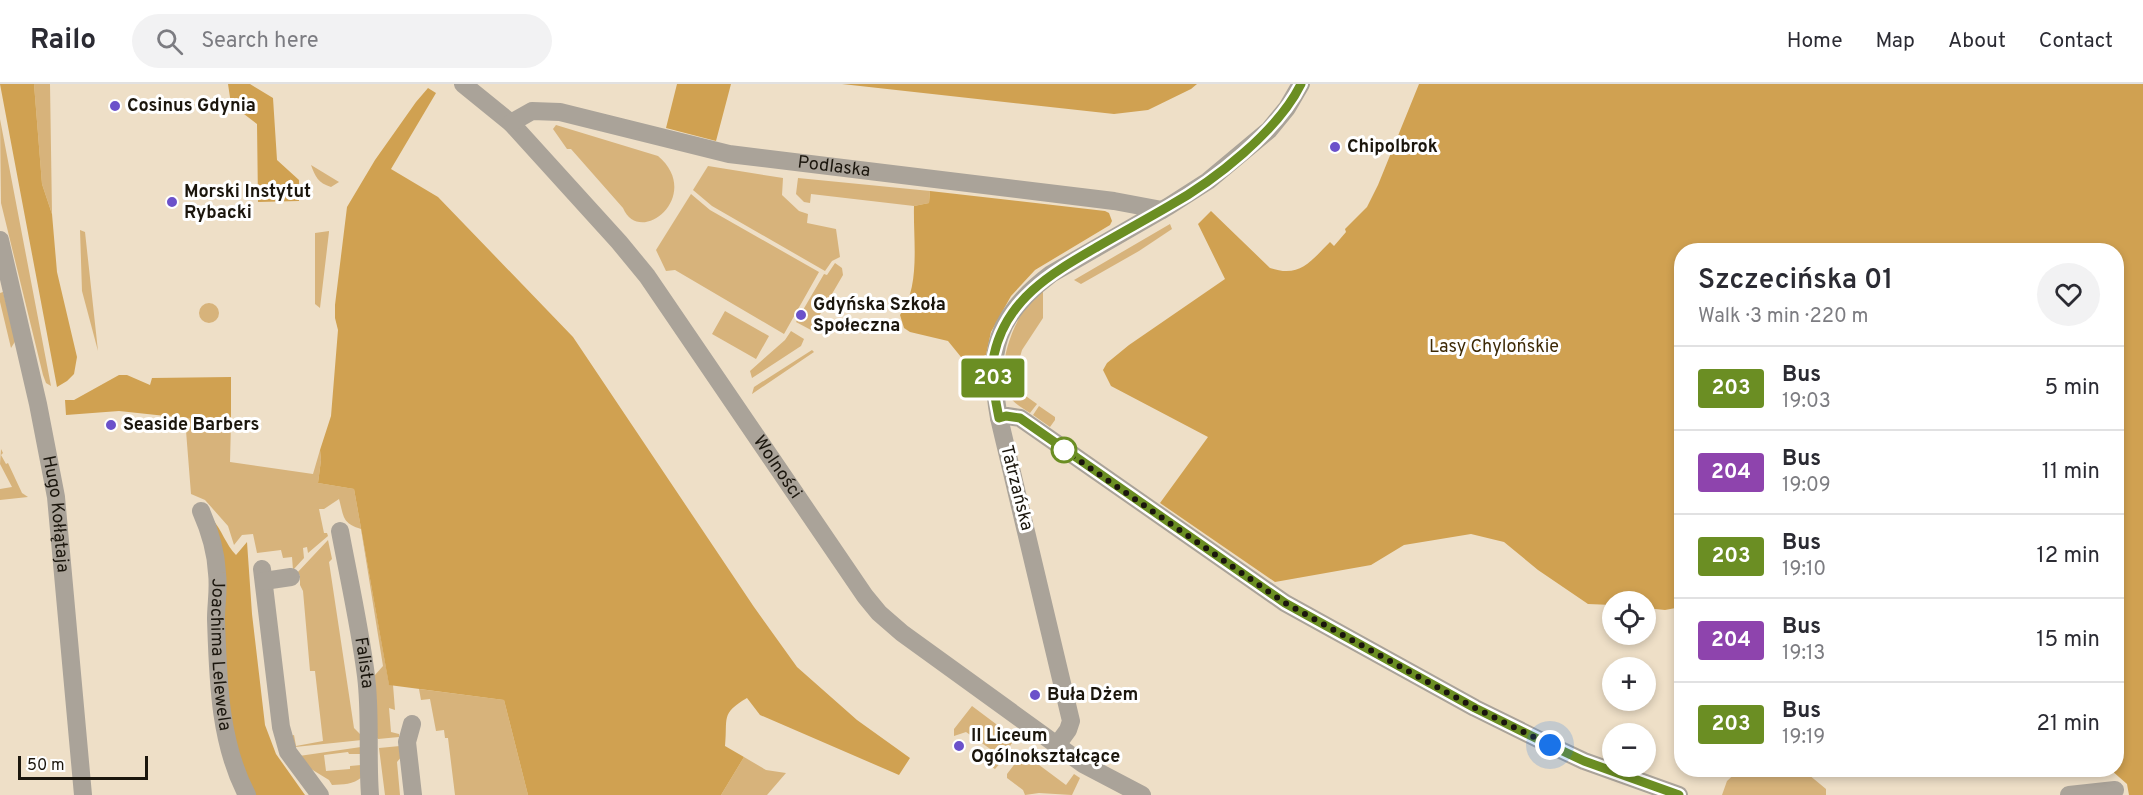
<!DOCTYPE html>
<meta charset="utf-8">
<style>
:root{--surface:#fff;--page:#f2f2f3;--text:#2b2b33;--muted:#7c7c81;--line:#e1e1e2}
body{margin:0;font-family:Overpass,sans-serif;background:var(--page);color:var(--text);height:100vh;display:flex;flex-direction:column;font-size:22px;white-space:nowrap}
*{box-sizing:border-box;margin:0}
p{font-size:20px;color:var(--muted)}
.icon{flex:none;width:33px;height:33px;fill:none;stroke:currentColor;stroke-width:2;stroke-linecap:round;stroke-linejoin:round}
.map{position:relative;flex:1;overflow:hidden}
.drawer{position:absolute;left:1674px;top:159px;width:450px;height:534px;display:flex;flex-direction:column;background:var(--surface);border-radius:24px;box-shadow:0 3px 9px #0003}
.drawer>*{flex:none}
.badge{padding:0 12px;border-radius:4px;font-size:21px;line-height:39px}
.controls{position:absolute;left:1602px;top:507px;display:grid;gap:12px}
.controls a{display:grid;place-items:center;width:54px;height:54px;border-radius:50%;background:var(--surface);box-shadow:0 3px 9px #0003;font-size:30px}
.scale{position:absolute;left:18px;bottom:15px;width:130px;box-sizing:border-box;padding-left:6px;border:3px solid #1b160d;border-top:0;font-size:16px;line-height:21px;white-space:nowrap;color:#1b160d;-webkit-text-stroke:4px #fff;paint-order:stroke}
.you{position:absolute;width:30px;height:30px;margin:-15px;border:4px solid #fff;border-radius:50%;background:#1a73e8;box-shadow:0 0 0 9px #1a73e833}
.map>.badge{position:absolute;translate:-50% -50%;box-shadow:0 0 0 3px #fff}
.round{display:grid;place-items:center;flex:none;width:63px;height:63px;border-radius:32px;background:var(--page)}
.head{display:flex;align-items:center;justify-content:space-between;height:102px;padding:0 24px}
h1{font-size:28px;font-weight:600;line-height:45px}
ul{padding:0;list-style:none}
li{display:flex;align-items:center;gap:18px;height:84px;padding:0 24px;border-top:2px solid var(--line)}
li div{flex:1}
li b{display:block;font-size:22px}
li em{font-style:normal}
li .badge{min-width:66px;font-weight:700;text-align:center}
header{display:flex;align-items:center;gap:36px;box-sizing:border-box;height:84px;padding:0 30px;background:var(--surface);border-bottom:2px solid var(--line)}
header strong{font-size:28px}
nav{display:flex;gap:33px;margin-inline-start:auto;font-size:21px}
.search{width:420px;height:54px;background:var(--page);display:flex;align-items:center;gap:15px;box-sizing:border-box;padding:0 21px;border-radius:33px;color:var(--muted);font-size:22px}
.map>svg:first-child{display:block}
</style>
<header>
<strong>Railo</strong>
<div class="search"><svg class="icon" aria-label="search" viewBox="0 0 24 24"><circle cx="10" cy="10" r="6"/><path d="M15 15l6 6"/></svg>Search here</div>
<nav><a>Home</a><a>Map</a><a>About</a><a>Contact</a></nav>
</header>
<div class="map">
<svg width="2143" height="711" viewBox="0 0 2143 711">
<rect width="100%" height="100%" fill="#eedfc7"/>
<path fill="#d7b37b" d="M34 0H50L52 130 42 100Z
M0 35 51 302 46 299 43 291 1 119Z
M556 41 658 72C704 111 640 164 623 124L571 65H567L553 45Z
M311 81 339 98 331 103C318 99 315 92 311 81Z
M708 82 783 94 782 111 799 127 808 130 807 139 836 145 840 173 832 177 825 187 712 122 693 106Z
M798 94 930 107 929 119 914 122 811 110 810 119 804 118 796 110Z
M691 110 710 126 819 188 784 250 675 186 666 187 656 166Z
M1170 140 1172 145 1139 167 1081 200 1074 196Z
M80 146 85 148 98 267 82 207Z
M329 147V148L320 224 315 220V149Z
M835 179 842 184 843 191 811 246 796 238 824 190 827 191Z
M1043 206V234L1022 266 1016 287 1003 288C1005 260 1019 223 1043 206Z
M3 208 16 256 11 264 0 218V209Z
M199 229a10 10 0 1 1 20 0a10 10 0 1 1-20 0Z
M725 227 769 252 756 275 712 250Z
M791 247 804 255 801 262 752 294 750 287 785 256Z
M812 266 814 268 752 310 754 303Z
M1017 298 1023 310 1037 320 1030 329C1018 321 1006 315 1004 299Z
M1039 322 1055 333V336L1050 343 1033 331Z
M185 334 231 339 230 378 313 390 320 366 321 376 318 399 354 405 389 600 393 601 395 626 389 624 391 648 399 650V653L378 655 376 652 375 591 383 582 361 445C342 439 344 433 339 415L324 425H319L324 449H327L328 452 308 469 307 463 303 464 304 474 293 486 292 473 283 474 281 466 257 469 253 450 242 451 234 461 228 442 205 416 191 410Z
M1 365 3 369 1 371 6 380 8 379 22 409 28 413 0 416V405L12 403 0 380Z
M328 456 332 475 329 478 354 644 362 652V656L295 663 290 652 294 651 296 662 323 657 315 587H310L303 507 300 501V491L296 490Z
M419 605 504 616 528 711H455L448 654H445L444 646 436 647 430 615 421 616Z
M972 622 1004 646 1012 659 1001 674 1003 676 995 685 980 676 996 669 966 648 954 652V645Z
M400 662 402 672 397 678 400 711H385L379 664Z
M361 663 362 670H349L348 668 324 671 326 687 350 685V682L361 681 362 693C353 701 343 700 332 701L329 696 311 685 299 672Z
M1023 669 1066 701 1074 690 1080 694 1072 711 1039 709 1025 711 1023 706 1007 694V690Z
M744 673 766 686 786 689 767 711H721Z
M1739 686H1803L1826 705V711H1722L1727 697Z"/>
<path fill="#d0a151" d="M0 0H34L42 100 52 130 57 188 77 273 74 290 67 297 57 303Z
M228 0H250L273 14 277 76 299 96V117L258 118 257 40 231 20Z
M677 0H731L716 57 666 44Z
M842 0H1197L1191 5 1148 26 1114 30Z
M1419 0H2143V711H2129L2127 700 2111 686H2116V166H1682L1681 523 1665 526 1646 524V518H1612V521L1588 520 1538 486 1504 458 1471 450 1404 461 1371 481 1275 498 1160 419 1208 353 1111 302 1103 286 1107 279 1129 261 1225 195 1198 140 1211 127 1270 184C1300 194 1310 178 1330 158L1334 162 1346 148 1345 145 1367 123 1378 101Z
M428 4 436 9 391 85 438 113 573 253 754 523 797 583 857 636 910 674 899 691 760 631 747 614C720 630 728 634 725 662L744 673 721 711H528L504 616 389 601 354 405 318 399 321 376 320 366 331 332 338 246 335 234V221L347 123 375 76 416 18Z
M930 107 1105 127 1109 129 1112 137 1110 141 1035 186 1011 212 991 248 986 271 970 278 961 273 948 257 910 248 904 244 900 231C921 203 913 156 914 122L929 119Z
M119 291H127L150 301 152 294 231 293V339L119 327 66 331 65 316H74Z
M212 435C222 446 226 461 236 471L247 458 252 530 265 641 276 670 305 711H255L242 685 231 640Z"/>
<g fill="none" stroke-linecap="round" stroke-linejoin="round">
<g stroke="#aaa399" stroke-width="18">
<path id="s1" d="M463 0 511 39 619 158 647 192 865 512 879 529 902 549 1083 680 1142 711"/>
<path id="s2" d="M511 39 532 27 560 28 729 70 1114 117 1162 126"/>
<path id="s3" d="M0 156 38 320 56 413 83 711"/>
<path d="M999 334 1007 332 1020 334 1285 519 1475 624 1550 661 1584 677 1679 711"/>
<path id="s4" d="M201 427C209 445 216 469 217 489 219 505 216 520 216 535 218 594 219 658 247 711"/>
<path id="s5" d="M340 447C349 495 360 544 366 592 371 632 367 671 370 711"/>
<path d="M262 485 281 643 288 668 320 711"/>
<path d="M264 497 291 493"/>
<path d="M412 640 407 658 413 711"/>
<path d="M1057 661 1068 646 1071 637 999 334C987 267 995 232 1051 190L1169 122 1208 97 1269 46 1287 24 1301 0"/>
<path d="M2069 711 2115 706"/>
</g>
</g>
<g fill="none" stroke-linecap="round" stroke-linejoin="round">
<g stroke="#fff" stroke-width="14">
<path id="line" d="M1301 0C1278 47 1214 97 1169 122 1145 136 1121 149 1097 163 1052 189 1006 215 994 271 990 291 995 314 999 334L1006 332 1020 334 1285 519 1475 624 1550 661 1584 677 1679 711"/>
</g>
<use href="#line" stroke="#6b8e23" stroke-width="9"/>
<path stroke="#1b160d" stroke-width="6" stroke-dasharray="0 10.8" d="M1064 366 1285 519 1475 624 1550 661"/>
</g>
<g fill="#6b51ca" stroke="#fff" stroke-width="2">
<circle cx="115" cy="22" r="6"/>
<circle cx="1335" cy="63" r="6"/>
<circle cx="172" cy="118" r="6"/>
<circle cx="801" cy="231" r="6"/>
<circle cx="111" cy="341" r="6"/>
<circle cx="1035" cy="611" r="6"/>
<circle cx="959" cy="662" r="6"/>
</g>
<circle fill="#fff" stroke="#6b8e23" stroke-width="3" cx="1064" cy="366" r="12"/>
<g text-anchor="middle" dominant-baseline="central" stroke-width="6" stroke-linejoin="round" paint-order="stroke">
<g font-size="18" font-weight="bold" fill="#1b160d" stroke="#fff" text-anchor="start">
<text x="127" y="22">Cosinus Gdynia</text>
<text x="1347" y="63">Chipolbrok</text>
<text x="184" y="108">Morski Instytut<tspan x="184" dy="21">Rybacki</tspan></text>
<text x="813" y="221">Gdyńska Szkoła<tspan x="813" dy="21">Społeczna</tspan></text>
<text x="123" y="341">Seaside Barbers</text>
<text x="1047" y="611">Buła Dżem</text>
<text x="971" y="652">II Liceum<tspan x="971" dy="21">Ogólnokształcące</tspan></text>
</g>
<g font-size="18" fill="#1b160d" stroke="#fff">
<text stroke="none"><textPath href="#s2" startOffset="332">Podlaska</textPath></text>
<text stroke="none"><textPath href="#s1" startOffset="498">Wolności</textPath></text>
<text transform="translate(1016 404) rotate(76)">Tatrzańska</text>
<text stroke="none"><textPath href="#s3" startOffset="280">Hugo Kołłątaja</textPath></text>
<text stroke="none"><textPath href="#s4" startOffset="146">Joachima Lelewela</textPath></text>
<text stroke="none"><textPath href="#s5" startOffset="134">Falista</textPath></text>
</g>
<g font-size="18" fill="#3e2a06" stroke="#fff">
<text x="1494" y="263">Lasy Chylońskie</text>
</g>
</g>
</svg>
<div class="controls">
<a><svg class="icon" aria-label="locate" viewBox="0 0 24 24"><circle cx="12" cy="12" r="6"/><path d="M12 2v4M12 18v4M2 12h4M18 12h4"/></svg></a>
<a>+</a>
<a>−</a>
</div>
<div class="scale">50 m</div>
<div class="you" style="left:1550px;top:661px"></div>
<b class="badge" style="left:993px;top:294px;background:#6b8e23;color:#fff">203</b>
<section class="drawer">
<div class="head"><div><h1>Szczecińska 01</h1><p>Walk · 3 min · 220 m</p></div><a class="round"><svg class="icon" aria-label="heart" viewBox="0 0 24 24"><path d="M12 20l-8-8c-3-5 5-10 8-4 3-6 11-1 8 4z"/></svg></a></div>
<ul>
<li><span class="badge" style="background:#6b8e23;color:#fff">203</span><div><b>Bus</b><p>19:03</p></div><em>5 min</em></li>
<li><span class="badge" style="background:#8e44ad;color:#fff">204</span><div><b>Bus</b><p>19:09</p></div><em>11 min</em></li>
<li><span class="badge" style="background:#6b8e23;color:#fff">203</span><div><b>Bus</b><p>19:10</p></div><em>12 min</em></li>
<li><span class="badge" style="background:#8e44ad;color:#fff">204</span><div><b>Bus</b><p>19:13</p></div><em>15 min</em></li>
<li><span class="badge" style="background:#6b8e23;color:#fff">203</span><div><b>Bus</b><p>19:19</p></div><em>21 min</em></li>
</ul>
</section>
</div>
